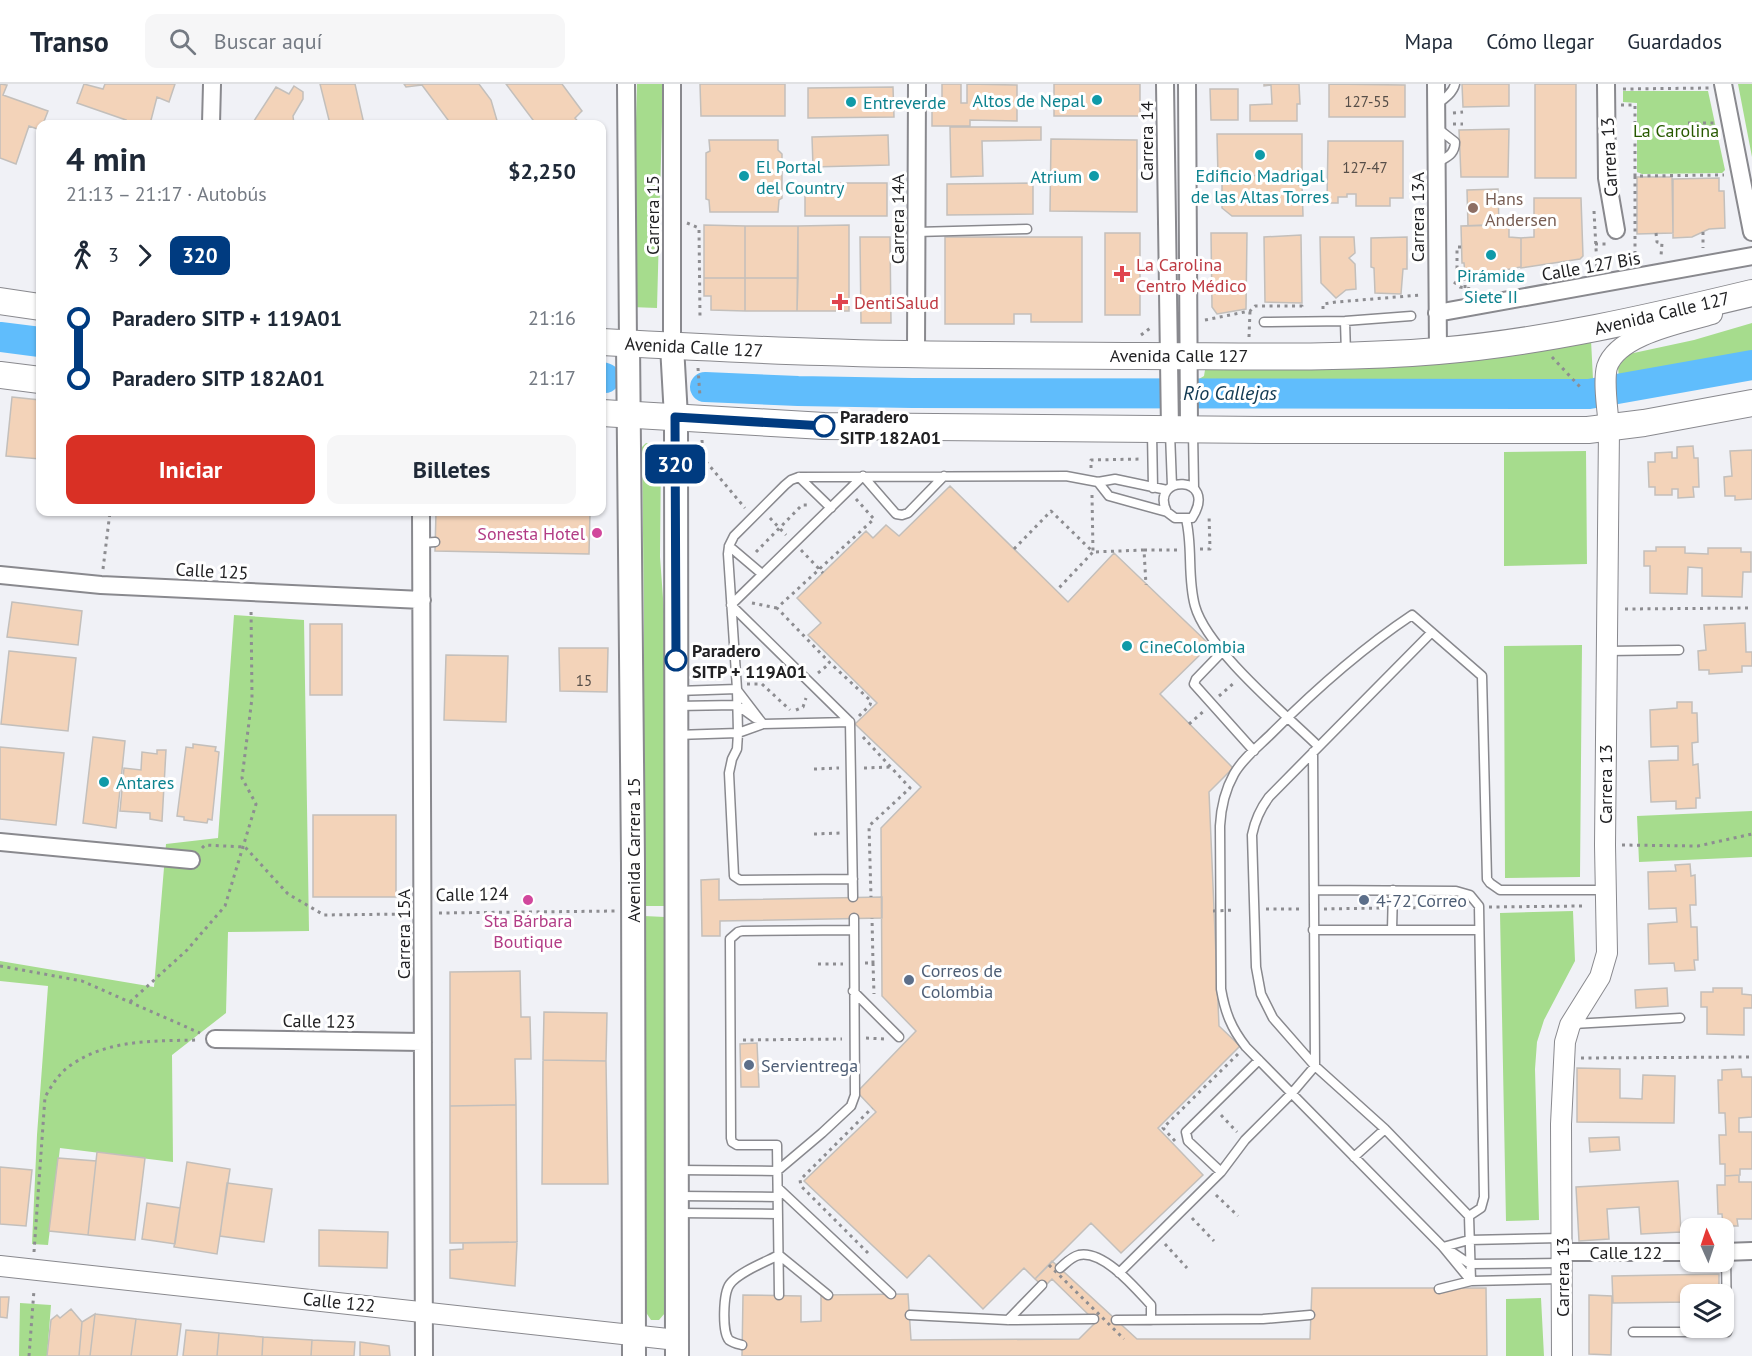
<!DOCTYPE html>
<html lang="es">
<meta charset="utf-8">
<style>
:root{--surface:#fff;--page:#f6f6f7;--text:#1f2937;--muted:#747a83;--line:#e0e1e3;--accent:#d93025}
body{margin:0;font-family:"PT Sans",sans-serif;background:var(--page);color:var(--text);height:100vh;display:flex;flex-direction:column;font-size:22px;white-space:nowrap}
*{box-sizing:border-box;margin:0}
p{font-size:20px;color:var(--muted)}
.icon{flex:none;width:33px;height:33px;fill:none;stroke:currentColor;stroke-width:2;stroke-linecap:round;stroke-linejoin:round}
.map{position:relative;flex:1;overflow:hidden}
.details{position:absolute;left:36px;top:36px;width:570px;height:396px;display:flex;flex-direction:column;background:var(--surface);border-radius:12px;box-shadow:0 2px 4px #0004}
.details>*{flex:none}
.badge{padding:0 12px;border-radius:9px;font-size:21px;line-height:39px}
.needle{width:39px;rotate:357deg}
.controls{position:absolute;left:1680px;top:1134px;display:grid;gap:12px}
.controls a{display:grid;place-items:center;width:54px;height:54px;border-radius:12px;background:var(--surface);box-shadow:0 2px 4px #0004;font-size:30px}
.map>.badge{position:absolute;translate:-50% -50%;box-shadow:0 0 0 3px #fff}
.legs{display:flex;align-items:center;gap:9px;height:66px;padding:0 30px;font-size:20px}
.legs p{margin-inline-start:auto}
.summary{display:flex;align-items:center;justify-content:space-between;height:102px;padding:0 30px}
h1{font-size:33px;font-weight:600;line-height:45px}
.cta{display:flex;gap:12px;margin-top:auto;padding:12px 30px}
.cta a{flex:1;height:69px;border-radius:12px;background:var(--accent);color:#fff;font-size:24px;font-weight:600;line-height:69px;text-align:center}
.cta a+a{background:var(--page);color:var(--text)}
ul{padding:0 30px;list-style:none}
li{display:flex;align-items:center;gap:21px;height:60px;font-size:22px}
li i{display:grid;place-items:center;width:9px;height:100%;margin:0 8px;background:currentColor}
li i::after{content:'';width:15px;height:15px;margin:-8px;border:4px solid;border-radius:50%;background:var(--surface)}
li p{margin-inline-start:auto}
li:first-child i{background:linear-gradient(#0000 50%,currentColor 0)}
li:last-child i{background:linear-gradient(currentColor 50%,#0000 0)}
header{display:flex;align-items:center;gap:36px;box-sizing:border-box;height:84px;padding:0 30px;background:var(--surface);border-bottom:2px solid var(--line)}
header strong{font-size:28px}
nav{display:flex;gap:33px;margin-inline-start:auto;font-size:21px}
.search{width:420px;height:54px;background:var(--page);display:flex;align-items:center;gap:15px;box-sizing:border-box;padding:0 21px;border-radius:12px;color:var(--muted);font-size:22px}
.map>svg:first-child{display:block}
</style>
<header>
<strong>Transo</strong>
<div class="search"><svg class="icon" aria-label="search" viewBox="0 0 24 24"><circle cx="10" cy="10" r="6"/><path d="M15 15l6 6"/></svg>Buscar aquí</div>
<nav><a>Mapa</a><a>Cómo llegar</a><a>Guardados</a></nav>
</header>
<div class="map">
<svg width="1752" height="1272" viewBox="0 0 1752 1272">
<rect width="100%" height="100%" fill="#f0f1f6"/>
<path fill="#a6dc8d" d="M637 0H663L657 224 631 223Z
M1738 0H1752V73Z
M1623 7H1708L1725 86 1722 89 1642 90 1637 88V19L1623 18Z
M1752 239V272L1675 287 1619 295 1618 283 1629 270 1694 256Z
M1591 256 1593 295H1199L1204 292 1205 286 1371 283Z
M646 359 659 361 661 366 660 473 666 555 664 822H643L644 535 642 363Z
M1586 367 1587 480 1504 482V368Z
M234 531 304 536 309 847 228 848 226 929 172 971 173 1078 60 1064 48 1161 32 1160 37 1051 48 902 0 897V877L154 903 166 760 218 754Z
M1582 561 1580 793 1505 794 1504 562Z
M1752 727V773L1639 778 1637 732Z
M1573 827 1575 877 1544 936 1537 958 1535 985 1539 1136 1506 1137 1500 829Z
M644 832 665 833 667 1144 665 1229 659 1236H651L645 1227Z
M1541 1214 1544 1272H1506V1215Z
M20 1219 51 1221 47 1272H19Z"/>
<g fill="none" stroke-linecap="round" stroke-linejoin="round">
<path stroke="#60bdfc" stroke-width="30" d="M0 253 40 258
M602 293 605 294
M705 303 798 307 912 309 1589 310 1752 281"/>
</g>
<path fill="#f3d3b9" stroke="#c3bfbb" stroke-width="1.5" d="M0 0 7 1 3 11 48 27 43 40H40V46L29 42 16 80 0 74Z
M84 0 103 5 105 0H175L169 18 157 13 150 40H124L126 36 77 19Z
M320 0H355L364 40H330Z
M404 0H479L491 16 498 40H451L422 1 406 3Z
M506 0H562L582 27 575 34 580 40H536Z
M700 0H785V32H701Z
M942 0H961V19H967V0L1017 1V37L970 36V42H932V19L942 18Z
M1054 0H1140V32H1054Z
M1264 0H1299L1300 20H1297V37H1250V21L1272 20 1271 1 1264 2Z
M1329 0 1405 1V33H1329Z
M1462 0H1509V22L1463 23Z
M1535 0H1576V94H1535Z
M294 2 303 8V15L293 32 294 40H252L276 3 289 10Z
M893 3 894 33 808 34V4Z
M1210 5H1238V36H1211Z
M950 43H1041V56L982 57 983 92 951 93Z
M1509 45 1508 93H1461L1459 46Z
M1217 50H1302V91L1218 92Z
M888 51 889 81 813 83 812 53Z
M1051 55 1137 56V128L1050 127Z
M709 56H778V66L782 70V114L779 116 778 128H710L709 116 706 115V69L710 67Z
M1328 57H1403V114H1390V122H1356V110H1347V113H1338V119H1327Z
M1299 91V101H1302L1303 132H1232L1222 124V92Z
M1637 93H1672L1673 149 1637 150Z
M1719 94V107H1724L1725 144 1709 145 1692 153 1673 154V95Z
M805 99H887V132H805Z
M1033 99V130L947 131V100Z
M1498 105 1499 141 1468 142 1467 106Z
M1534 114H1581L1583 172 1580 175 1521 184V154L1534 153Z
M1509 140V153L1521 154V183L1472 192V188L1465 189 1464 179H1462L1461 142Z
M704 141 745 142V194H704Z
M849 141V227H797L798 142Z
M745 142H798V194H745Z
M1105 149H1140V231H1105Z
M1211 149H1247L1246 225 1217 230 1212 223Z
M1301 151 1302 219 1265 218 1264 153Z
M860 153H890L891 239H861Z
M945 153H1082V238H1031V230H1014V240H945Z
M1320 153H1354L1355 169 1349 174 1355 180 1356 205 1346 206 1336 214 1321 199Z
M1407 153V185H1403L1401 210 1375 209 1374 184 1371 183V154Z
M704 194H745V227L711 226V212H704Z
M745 194H798L797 227H745Z
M12 313 40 316V375L6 372Z
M1693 362 1694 374H1698L1699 403H1693L1694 413 1678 414V405H1672V411H1655V403H1649L1648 378H1655V369L1672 368V374H1677V363Z
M1752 366V415L1735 416V412H1725L1724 393 1732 392 1730 367Z
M950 402 1068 518 1114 469 1210 561 1160 610 1233 684 1209 708 1219 942 1240 962 1158 1044 1203 1091 1121 1169 1091 1139 1035 1195 1024 1184 983 1225 929 1171 907 1194 804 1097 876 1028 857 1008 916 947 882 912 881 744 921 703 855 640 877 619 808 551 821 539 797 514 866 447 873 454 886 441 899 452Z
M436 428H590L589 470 435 467Z
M1656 463H1685V469L1708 470V464H1741V468H1751V488H1743L1742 513 1702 512V484L1688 483 1687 510 1650 509V482H1644V467H1656Z
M12 518 82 527 78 561 7 553Z
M1745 539 1746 568H1752V582H1742V588L1709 590V586H1699L1698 567 1706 566 1704 541Z
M310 540H342V611H310Z
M559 564H608L607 608 560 607Z
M9 567 76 574 68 647 1 640Z
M446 571 508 572 506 638 444 636Z
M1677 618H1692V629H1697L1698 658 1692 659 1693 681 1698 680 1700 714H1696V724L1676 725V717L1651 718 1649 677 1678 676V662L1651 663 1650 626 1677 624Z
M93 653 125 657 116 744 83 739Z
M193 660 216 663 215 667 219 668 212 736 208 735 207 739 184 736V733L177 732 186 663 193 664Z
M0 663 64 669 56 741 0 735Z
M157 666H166L162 737 150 735V729L120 727 124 684 141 686 142 668 157 670Z
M313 731H396V813H313Z
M1690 780 1691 792 1695 791 1696 821H1690L1691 843H1697L1698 876H1694L1695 886 1675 887 1674 879 1649 880 1648 840 1677 838 1676 824 1649 825 1648 788 1676 787 1675 781Z
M719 795V816L882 813V834L720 837V852H702L701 796Z
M520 887 521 933H530L531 975H515L516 1021 450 1022V888Z
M1667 904 1668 922 1636 924 1635 906Z
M1713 904H1742V910L1752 911V924H1744V951L1707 950V923H1701V908H1713Z
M544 928 607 929 606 977 543 976Z
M757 959 759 1003H741L740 960Z
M543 976 606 977 608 1100H542Z
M1577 984 1620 985V1014L1642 1015 1643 991 1675 992 1674 1039 1577 1038Z
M1741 985 1742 993H1752V1033L1739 1034V1048H1752V1085H1740V1091L1725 1092V1080H1720L1719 1051H1726L1725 1029H1719L1718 996H1722V986Z
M516 1021 517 1158 450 1159V1022Z
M1619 1053 1620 1066 1590 1068 1589 1054Z
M97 1068 145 1074 135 1156 88 1151Z
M58 1074 96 1077 88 1151 49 1147Z
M187 1078 230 1085 217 1170 174 1163Z
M0 1083 32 1086 26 1142 0 1140Z
M1739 1091V1098H1752V1135H1737L1738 1142H1723L1722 1130H1718L1717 1101H1725V1092Z
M1678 1097 1681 1148 1641 1150 1639 1123 1607 1125 1609 1155 1579 1157 1576 1103Z
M227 1099 272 1105 264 1158 220 1152Z
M147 1119 180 1124 175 1160 142 1155Z
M319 1146 388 1148 387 1184 319 1182Z
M517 1158 515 1202 450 1194V1166L463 1165V1159Z
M1052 1177 1137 1255H1310L1312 1204H1486L1487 1272H742L743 1211 801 1212V1238L821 1237V1211L908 1210 911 1256 1079 1255 1096 1238 1052 1195 1044 1203 1035 1195Z
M1719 1190V1210H1690V1218L1613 1219 1612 1192Z
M1589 1211 1612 1212 1611 1271 1589 1270Z
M0 1213H9L7 1234 0 1233Z
M71 1225 82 1238 79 1272H47L51 1236 57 1231 60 1234Z
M95 1230 90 1272H79L82 1238Z
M95 1230 136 1235 131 1272H90Z
M136 1235 181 1240 177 1272H131Z
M186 1246 219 1249 217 1272H183Z
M219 1249 263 1253 262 1272H217Z
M263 1253 312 1256 311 1272H262Z
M312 1256 355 1258 354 1272H311Z
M360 1258 389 1262 390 1272H360Z"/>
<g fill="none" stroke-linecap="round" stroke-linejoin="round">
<g stroke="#89898e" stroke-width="11">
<path id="service" d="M1437 20C1444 15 1453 9 1455 0
M1437 44 1455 58C1455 71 1446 73 1437 79
M916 148 1027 145
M1345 237 1346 270
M1264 238 1345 237 1411 232
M1193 348 1194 404
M1152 349 1153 404
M1170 349 1172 402
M863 392 896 430 902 431 908 429 944 392
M799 393 831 424
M1098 398 1109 412 1167 428 1175 434H1192C1220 390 1148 390 1167 428
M1186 435C1193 463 1187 493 1195 522 1207 565 1284 629 1318 662
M421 459 435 458
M729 462 762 490
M731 521 850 638 853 813
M731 521 863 392
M1431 549 1269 713C1260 725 1255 736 1252 751L1256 883 1261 910 1273 934 1315 982 1385 1045 1469 1132 1471 1197
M1223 567 1196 595 1194 600 1254 667
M1607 567 1679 566
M737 606 763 640 850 638
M677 607 737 605
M676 622 737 621 755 634
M676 651 738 649 763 640
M853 795 740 796 734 792 729 689 732 675 737 665 738 649 737 605 728 470 729 462 734 452 785 401 791 396 799 393 1066 392 1098 398 1115 395 1167 406
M1314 806 1456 807 1470 811 1479 822 1484 1113 1481 1124 1469 1132
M1313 846H1479
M1392 846 1393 806
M853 907 899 953
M1573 940 1680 934
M1354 1073 1385 1045
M677 1086 777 1087 822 1049 851 1022 855 1011 854 834
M1221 1088 1188 1057 1186 1048 1259 976
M778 1104 891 1210
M677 1112 778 1113
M677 1129 778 1130
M1443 1163 1469 1156 1561 1154
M1449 1166 1470 1180 1561 1179
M1060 1184C1066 1179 1071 1173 1079 1171 1104 1166 1136 1205 1151 1221V1236
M1119 1189 1221 1088 1245 1056 1292 1009 1315 982 1313 668
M1471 1197 1443 1163 1246 963C1231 944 1225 928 1221 905L1220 742C1221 723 1225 706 1234 690 1243 674 1259 662 1272 649 1315 606 1361 565 1412 531L1482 592 1487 795 1490 799 1500 806H1605
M1439 1205 1471 1197 1561 1195
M779 1211 777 1061H737L732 1058 731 1054 730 855 738 848 742 847 853 846
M910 1231 1008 1236 1094 1235
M1008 1236 1042 1201
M1116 1236 1263 1235 1310 1231
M1633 1248H1727L1726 1168
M742 1261C738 1260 733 1259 729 1256 722 1248 723 1209 730 1200 739 1188 765 1178 779 1171L828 1211"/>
</g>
<g stroke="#89898e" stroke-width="20">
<path id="minor" d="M626 0 628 260
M672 0V262
M1165 0 1170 346
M1187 0 1189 346
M1436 0 1438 267
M1606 0 1607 94 1616 146
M1723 0 1752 148
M211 40 212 0
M1437 229 1752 172
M916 270 917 0
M421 428 424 1272
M0 491 101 501 422 516
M0 758 191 776
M215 955 423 958
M1561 1168H1690
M1724 1168 1752 1167"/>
</g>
<g stroke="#89898e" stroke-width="22">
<path id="tertiary" d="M0 1182 677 1256
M1562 1272 1561 1040 1565 958 1570 941 1600 893 1607 869 1605 761 1609 344C1608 328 1603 298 1607 283 1618 250 1682 239 1712 230"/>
</g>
<g stroke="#89898e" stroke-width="26">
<path id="secondary" d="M628 260 633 779 634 1272
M672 262 676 333 677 1272"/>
</g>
<g stroke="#89898e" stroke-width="28">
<path id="primary" d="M0 217 40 223
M602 258C675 262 749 266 822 268 929 272 1035 271 1142 272 1240 272 1340 275 1438 267 1544 258 1648 234 1752 209
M0 291 40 296
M602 329 824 342 1263 346H1588L1644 339 1752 319"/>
</g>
<path stroke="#8d8d91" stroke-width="3" stroke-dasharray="3 4.5" stroke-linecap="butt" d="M1623 5 1709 4
M1621 21H1635V92L1724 91
M1453 29 1463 28
M1688 39H1715
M1453 40H1463
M1635 92V177
M1594 127 1597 183
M687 139 699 144 700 234
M1703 148V164
M1656 149 1657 158 1662 159 1661 172
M1595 160H1608
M1461 163H1457V186L1465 195V204
M1561 178V191
M1494 188V202
M1454 198 1460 203 1472 205
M1323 225V220L1336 218 1421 211
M1205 236 1250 227 1255 222H1302V225
M1141 251 1153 242
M1249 253 1250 227
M1552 273 1581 304
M698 284 700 313
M702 356 703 374 745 424
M1091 384V376L1142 375
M1092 411 1093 468 1144 466 1146 501
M856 415 874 435 777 524 830 579 871 617 870 621 859 632
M770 434 786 451
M1014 465 1051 427 1093 468 1057 506
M1200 465H1210L1209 430
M801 466 823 489
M1144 466H1179
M756 468 802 421H810
M103 485 110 428
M752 519 777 524
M1625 525 1752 524
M818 589 829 580
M747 600H762L790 626
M1219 612 1234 599
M796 626 803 623 806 614
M1189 640 1204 627
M863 653 910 704 869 742 871 813
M864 684 890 683
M814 685 839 684
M814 750 840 749
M1622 761 1698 762 1752 750
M202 764 205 761 245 763 288 810 324 831 408 830
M1489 823 1583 822
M1405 824 1462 823
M1266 825H1303
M1324 825 1381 824
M439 829 615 827
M865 879H873L872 834
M873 879 874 910
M818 880H843
M0 882 82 897 200 949
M130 918 187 866 225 822 256 720 242 694 252 614 251 524
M866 954 884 955
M743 956 842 955
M1581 974 1752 973
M1221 1031 1237 1048
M1175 1057 1163 1044 1238 970
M1216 1111 1238 1132
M1192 1134 1214 1157
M1165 1160 1187 1184
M34 1168 45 1013C52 1001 59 989 71 981 108 955 155 957 199 956
M868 1169 801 1102 800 1096 872 1024
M29 1272 34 1206"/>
<use href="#service" stroke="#fff" stroke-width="8"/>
<use href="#minor" stroke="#fff" stroke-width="16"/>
<use href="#tertiary" stroke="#fff" stroke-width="20"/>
<use href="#secondary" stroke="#fff" stroke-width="22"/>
<use href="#primary" stroke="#fff" stroke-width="26"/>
<path stroke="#8d8d91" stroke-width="3" stroke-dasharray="3 4.5" stroke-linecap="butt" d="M1213 827 1235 826
M1049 1181 1124 1255"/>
</g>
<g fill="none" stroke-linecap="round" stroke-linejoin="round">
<g stroke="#fff" stroke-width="14">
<path id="line-1" d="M676 576 675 333 824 342"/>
</g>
<use href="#line-1" stroke="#003b80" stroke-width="9"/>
</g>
<g fill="#0f9aa8" stroke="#fff" stroke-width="2">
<circle cx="1097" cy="16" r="6"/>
<circle cx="851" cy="18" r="6"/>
<circle cx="1260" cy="71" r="6"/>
<circle cx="744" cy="92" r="6"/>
<circle cx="1094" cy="92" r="6"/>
<circle cx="1491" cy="171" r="6"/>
<circle cx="1127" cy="562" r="6"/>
<circle cx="104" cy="698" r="6"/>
</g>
<circle fill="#8d6e63" stroke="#fff" stroke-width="2" cx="1473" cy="124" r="6"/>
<g fill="#e0444e" stroke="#fff" stroke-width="2">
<path d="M1119 181h6v6h6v6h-6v6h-6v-6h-6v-6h6z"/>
<path d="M837 209h6v6h6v6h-6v6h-6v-6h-6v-6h6z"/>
</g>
<g fill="#fff" stroke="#003b80" stroke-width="3">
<circle cx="824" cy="342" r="10"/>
<circle cx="676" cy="576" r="10"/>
</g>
<g fill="#d1479c" stroke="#fff" stroke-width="2">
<circle cx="597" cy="449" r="6"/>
<circle cx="528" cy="816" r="6"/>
</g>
<g fill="#5c6f8a" stroke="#fff" stroke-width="2">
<circle cx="1364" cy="816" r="6"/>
<circle cx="909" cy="896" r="6"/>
<circle cx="749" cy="981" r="6"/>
</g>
<g text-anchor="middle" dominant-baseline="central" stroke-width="6" stroke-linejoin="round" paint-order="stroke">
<g font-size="15" fill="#564e48">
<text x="1367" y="17">127-55</text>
<text x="1365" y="83">127-47</text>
<text x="584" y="596">15</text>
</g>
<g font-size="18" fill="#0d838f" stroke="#fff" text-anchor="start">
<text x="1085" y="16" text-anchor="end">Altos de Nepal</text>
<text x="863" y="18">Entreverde</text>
<text x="756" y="82">El Portal<tspan x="756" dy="21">del Country</tspan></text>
<text x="1260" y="91" text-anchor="middle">Edificio Madrigal<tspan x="1260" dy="21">de las Altas Torres</tspan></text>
<text x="1082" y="92" text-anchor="end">Atrium</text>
<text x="1491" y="191" text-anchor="middle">Pirámide<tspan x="1491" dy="21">Siete II</tspan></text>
<text x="1139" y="562">CineColombia</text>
<text x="116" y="698">Antares</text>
</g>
<g font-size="18" fill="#275a00" stroke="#fff">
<text x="1676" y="46">La Carolina</text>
</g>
<g font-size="18" fill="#212123" stroke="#fff">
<text transform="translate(1146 57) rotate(-90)">Carrera 14</text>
<text transform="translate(1609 73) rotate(-93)">Carrera 13</text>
<text transform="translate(652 131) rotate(-90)">Carrera 15</text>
<text transform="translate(1417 133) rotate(-90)">Carrera 13A</text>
<text transform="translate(897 135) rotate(-90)">Carrera 14A</text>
<text transform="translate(1591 182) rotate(-10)">Calle 127 Bis</text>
<text transform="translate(1662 229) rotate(-13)">Avenida Calle 127</text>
<text transform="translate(694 263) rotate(3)">Avenida Calle 127</text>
<text x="1179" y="271">Avenida Calle 127</text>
<text transform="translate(212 487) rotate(3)">Calle 125</text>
<text transform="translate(1605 700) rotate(-90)">Carrera 13</text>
<text transform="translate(633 766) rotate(-90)">Avenida Carrera 15</text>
<text transform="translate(472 810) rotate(-1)">Calle 124</text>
<text transform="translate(403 850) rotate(-90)">Carrera 15A</text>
<text transform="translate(319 937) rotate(1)">Calle 123</text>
<text x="1626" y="1168">Calle 122</text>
<text transform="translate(1562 1193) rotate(-90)">Carrera 13</text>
<text transform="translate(339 1218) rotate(6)">Calle 122</text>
</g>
<g font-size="18" fill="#785e54" stroke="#fff" text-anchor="start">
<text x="1485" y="114">Hans<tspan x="1485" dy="21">Andersen</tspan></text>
</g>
<g font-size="18" fill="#be3a42" stroke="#fff" text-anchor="start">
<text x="1136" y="180">La Carolina<tspan x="1136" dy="21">Centro Médico</tspan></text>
<text x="854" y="218">DentiSalud</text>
</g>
<g font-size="18" font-weight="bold" fill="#212123" stroke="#fff" text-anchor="start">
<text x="840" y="332">Paradero<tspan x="840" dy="21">SITP 182A01</tspan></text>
<text x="692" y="566">Paradero<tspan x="692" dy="21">SITP + 119A01</tspan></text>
</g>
<g font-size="18" fill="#b23c85" stroke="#fff" text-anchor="end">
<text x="585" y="449">Sonesta Hotel</text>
<text x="528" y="836" text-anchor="middle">Sta Bárbara<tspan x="528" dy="21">Boutique</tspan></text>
</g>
<g font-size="18" fill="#4e5e75" stroke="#fff" text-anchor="start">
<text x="1376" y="816">4-72 Correo</text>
<text x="921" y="886">Correos de<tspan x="921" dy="21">Colombia</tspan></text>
<text x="761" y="981">Servientrega</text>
</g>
<g font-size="20" font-style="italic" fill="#113952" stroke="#fff">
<text x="1230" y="309">Río Callejas</text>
</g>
</g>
</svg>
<div class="controls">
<a><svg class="needle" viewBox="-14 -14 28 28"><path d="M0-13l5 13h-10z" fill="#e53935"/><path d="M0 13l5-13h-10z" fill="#747a83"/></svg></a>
<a><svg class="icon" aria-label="layers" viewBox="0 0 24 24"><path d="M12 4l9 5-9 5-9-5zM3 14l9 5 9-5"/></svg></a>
</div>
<b class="badge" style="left:675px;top:380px;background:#003b80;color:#fff">320</b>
<section class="details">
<div class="summary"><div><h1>4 min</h1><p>21:13 – 21:17 · Autobús</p></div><b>$2,250</b></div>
<div class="legs"><svg class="icon" aria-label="walk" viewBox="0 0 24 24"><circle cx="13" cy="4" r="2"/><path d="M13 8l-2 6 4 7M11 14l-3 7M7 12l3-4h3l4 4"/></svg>3<svg class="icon" aria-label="forward" viewBox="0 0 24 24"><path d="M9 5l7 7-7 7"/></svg><b class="badge" style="background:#003b80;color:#fff">320</b></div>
<ul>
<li><i style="color:#003b80"></i><b>Paradero SITP + 119A01</b><p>21:16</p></li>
<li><i style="color:#003b80"></i><b>Paradero SITP 182A01</b><p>21:17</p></li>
</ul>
<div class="cta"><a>Iniciar</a><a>Billetes</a></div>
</section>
</div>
